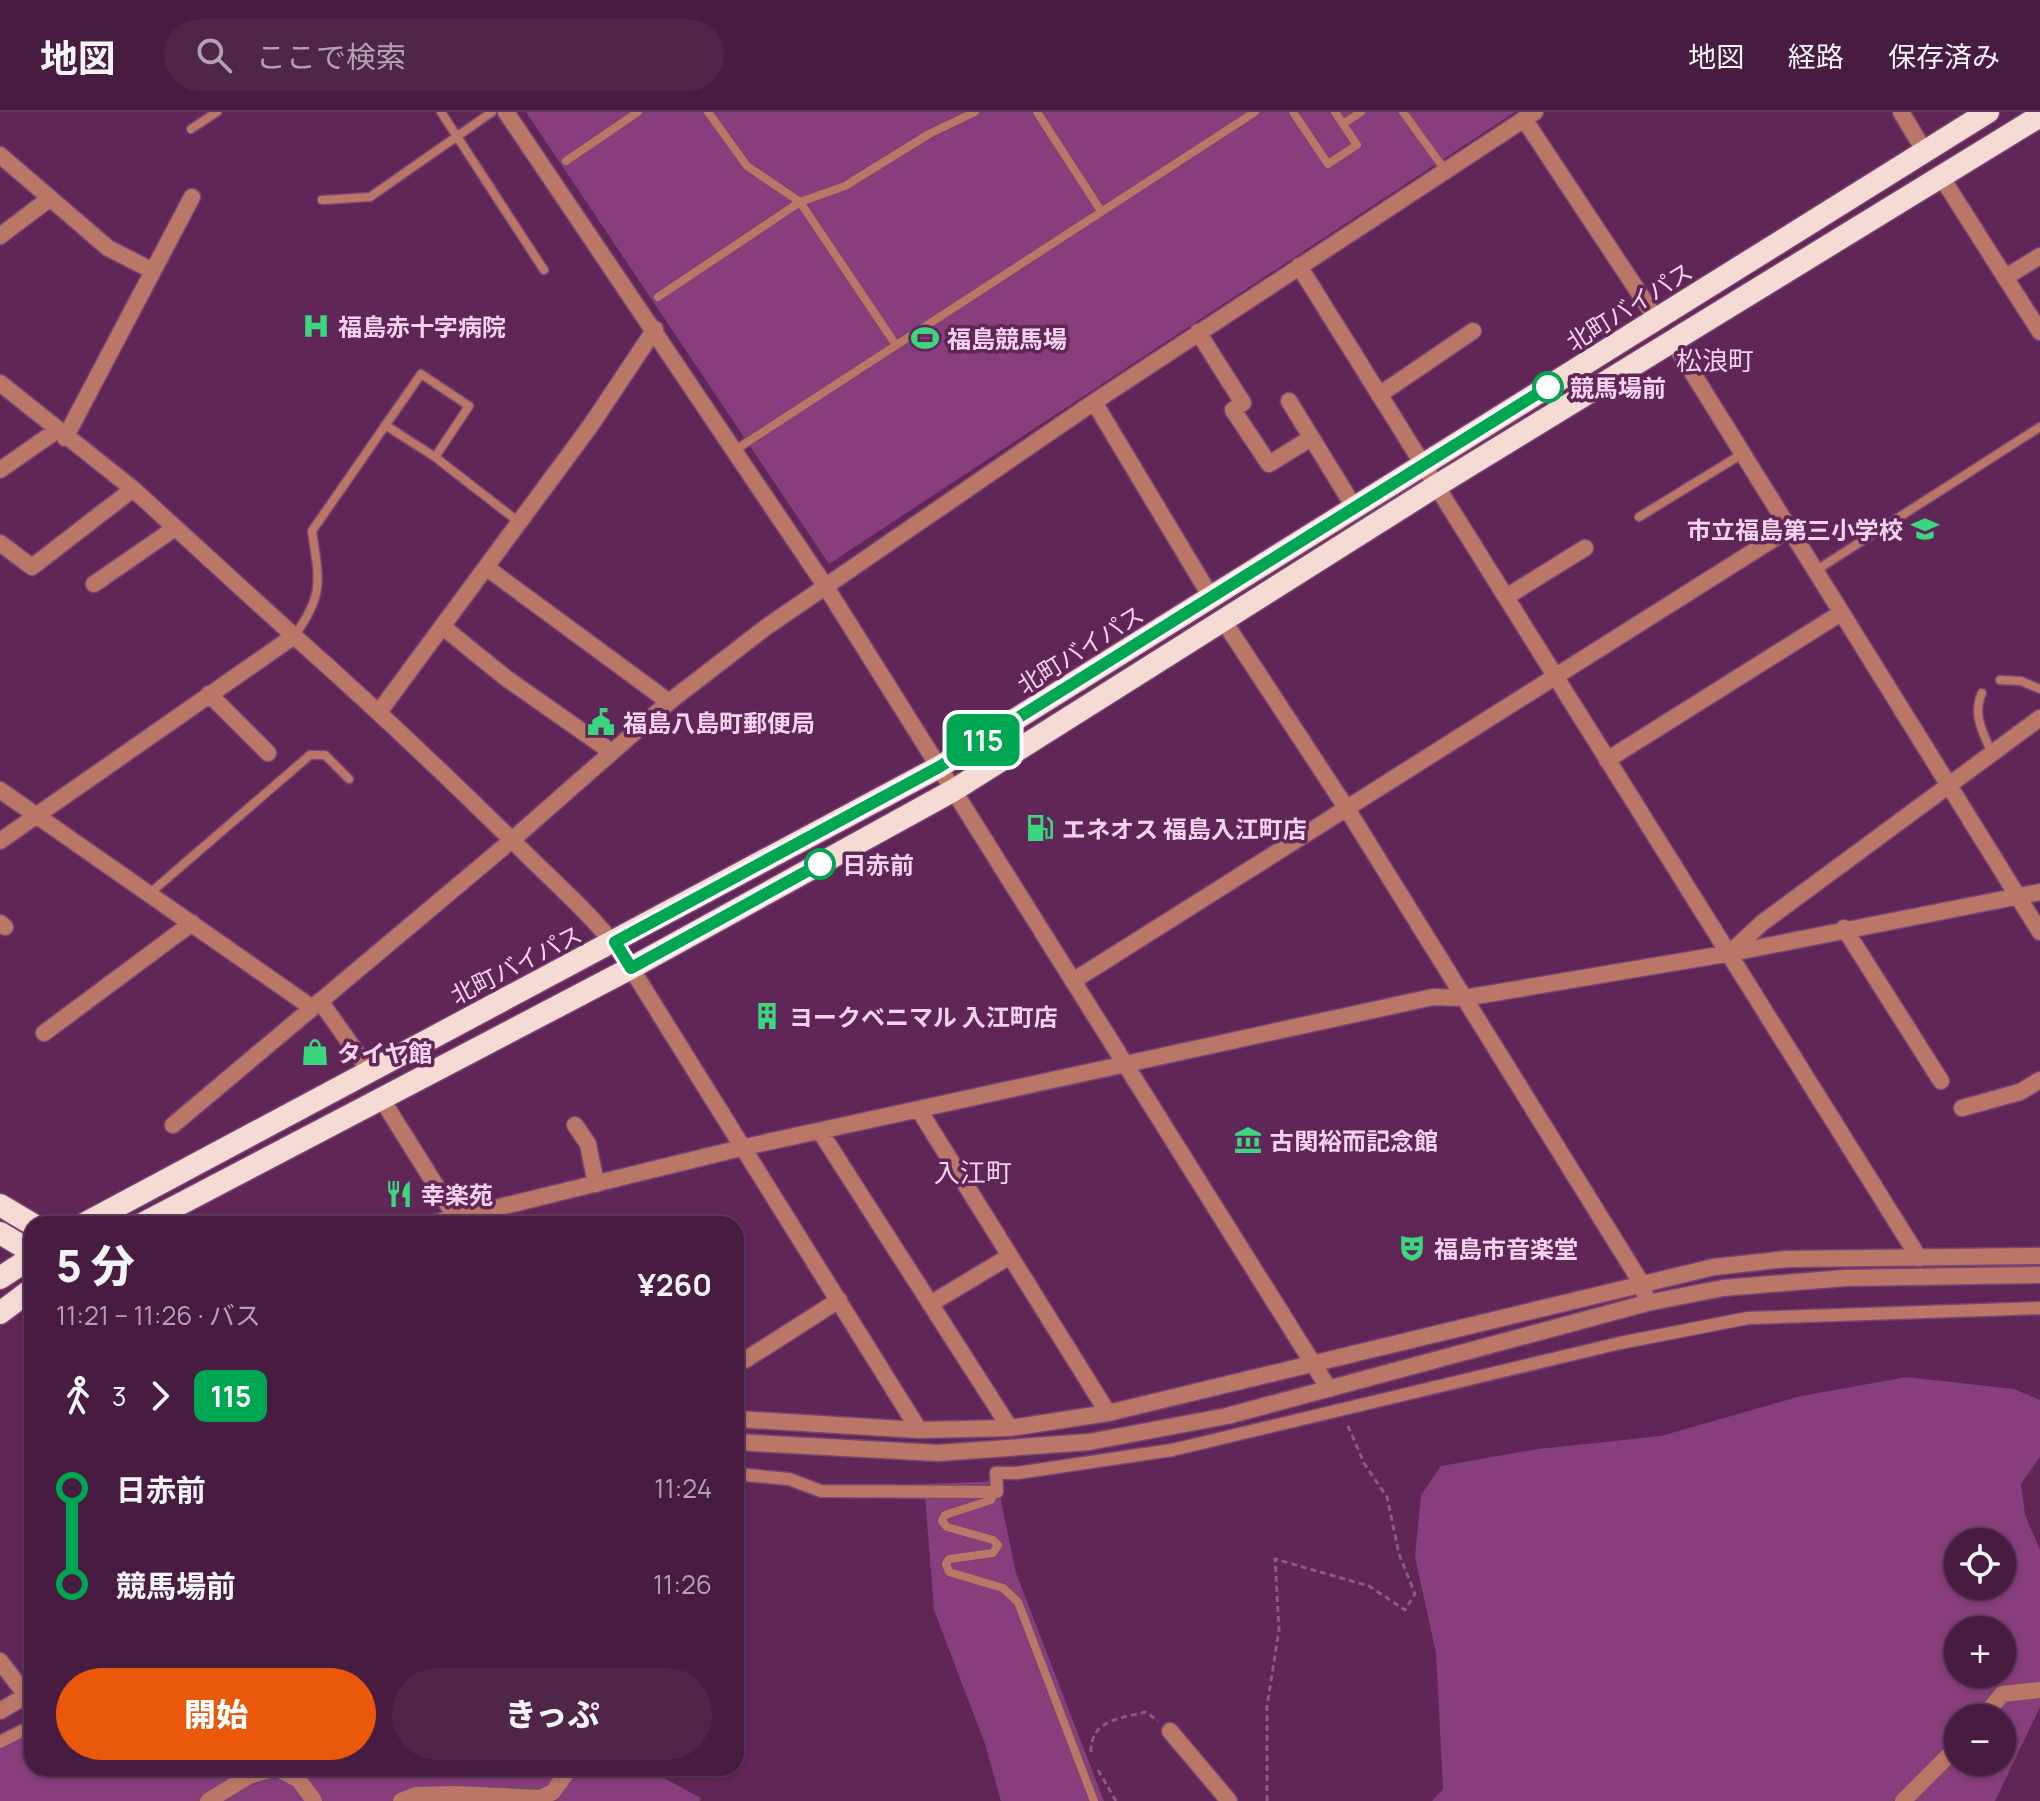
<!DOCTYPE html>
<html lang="ja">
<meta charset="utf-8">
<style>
:root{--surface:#481c41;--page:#4f2548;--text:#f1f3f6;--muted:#b1a1b1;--line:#603a5a;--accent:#ea580c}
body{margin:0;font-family:Manrope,"Noto Sans JP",sans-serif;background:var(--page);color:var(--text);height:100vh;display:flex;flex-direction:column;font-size:30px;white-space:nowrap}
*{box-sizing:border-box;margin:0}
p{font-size:26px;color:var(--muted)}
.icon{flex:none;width:44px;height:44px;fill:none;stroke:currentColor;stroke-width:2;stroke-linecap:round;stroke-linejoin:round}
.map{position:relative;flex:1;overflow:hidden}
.drawer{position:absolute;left:24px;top:1104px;width:720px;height:560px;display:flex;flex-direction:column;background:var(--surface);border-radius:24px;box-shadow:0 2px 6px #0004,0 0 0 2px var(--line)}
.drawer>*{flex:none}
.badge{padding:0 16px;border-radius:12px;font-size:28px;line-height:52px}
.tools{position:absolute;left:1944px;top:1416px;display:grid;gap:16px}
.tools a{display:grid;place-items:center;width:72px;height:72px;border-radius:50%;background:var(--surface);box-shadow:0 2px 6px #0004,0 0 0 2px var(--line);font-size:40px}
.map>.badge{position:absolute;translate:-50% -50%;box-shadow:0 0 0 4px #fff}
.legs{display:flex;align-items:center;gap:12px;height:88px;padding:0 32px;font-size:26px}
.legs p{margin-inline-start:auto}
.overview{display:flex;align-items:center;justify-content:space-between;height:136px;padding:0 32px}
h1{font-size:44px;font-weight:800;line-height:60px}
.button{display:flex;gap:16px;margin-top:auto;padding:16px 32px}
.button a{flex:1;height:92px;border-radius:48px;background:var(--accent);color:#fff;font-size:32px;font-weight:800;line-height:92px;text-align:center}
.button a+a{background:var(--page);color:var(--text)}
ul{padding:0 32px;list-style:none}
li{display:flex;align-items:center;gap:28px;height:96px;font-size:30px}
li i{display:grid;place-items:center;width:12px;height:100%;margin:0 10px;background:currentColor}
li i::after{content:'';width:20px;height:20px;margin:-10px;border:6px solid;border-radius:50%;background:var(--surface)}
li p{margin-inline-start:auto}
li:first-child i{background:linear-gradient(#0000 50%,currentColor 0)}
li:last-child i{background:linear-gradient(currentColor 50%,#0000 0)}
header{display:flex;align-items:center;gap:48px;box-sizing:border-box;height:112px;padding:0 40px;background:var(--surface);border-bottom:2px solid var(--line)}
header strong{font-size:38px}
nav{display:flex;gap:44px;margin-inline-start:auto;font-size:28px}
.search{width:560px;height:72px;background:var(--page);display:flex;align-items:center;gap:20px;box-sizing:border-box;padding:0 28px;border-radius:44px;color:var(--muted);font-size:30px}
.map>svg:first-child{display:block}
</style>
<header>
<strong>地図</strong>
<div class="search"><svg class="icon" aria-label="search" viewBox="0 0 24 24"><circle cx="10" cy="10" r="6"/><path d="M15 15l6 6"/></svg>ここで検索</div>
<nav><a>地図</a><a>経路</a><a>保存済み</a></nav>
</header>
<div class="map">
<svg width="2040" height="1689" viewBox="0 0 2040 1689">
<rect width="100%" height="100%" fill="#602657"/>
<path fill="#883d7d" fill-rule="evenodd" d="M526 0H1515L829 452Z
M1907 1265 2014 1277 2040 1288V1345L2021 1372 2025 1403 2040 1438V1595L1995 1689H1432L1443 1677 1436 1541 1415 1445 1421 1383 1441 1354 1538 1337 1661 1324 1801 1284ZM1958 1430H2002V1474H1958ZM1958 1518H2002V1562H1958ZM1958 1606H2002V1650H1958Z
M1002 1369 1001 1389 1016 1461 1104 1689H1001L985 1632 934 1498 924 1372Z
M32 1624V1656H645L701 1686 700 1689H0V1636Z"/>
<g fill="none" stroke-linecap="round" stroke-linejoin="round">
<g stroke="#7b4572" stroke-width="11">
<path id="service" d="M441 0 544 158
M708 0 747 54 800 90 896 233
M1037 0 1101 99
M1293 0 1328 52 1357 33 1335 0
M1403 0 1445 58
M1343 12 1361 0
M191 17 217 0
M566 49 638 0
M322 88 370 85 492 0
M658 185 800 90 845 74 929 22 975 0
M385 313 435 345 520 411
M735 338 1255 0
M1639 405 1742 342
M1815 459 2040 315
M294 524C325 482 319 468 312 419L421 262 469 294 435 345
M2000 568 2021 569 2040 577
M1982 581C1972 602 1983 621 1992 641
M149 782 310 643H325L349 667
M995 1378 991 1388 945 1403 942 1409 947 1415 993 1428 998 1433 993 1441 949 1447 946 1452 949 1460 1003 1476 1018 1490 1094 1689"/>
</g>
<g stroke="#7b4572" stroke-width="15">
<path id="pedestrian" d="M736 1362 789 1367 821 1379 997 1380 996 1361H1017L1172 1338 1620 1231 1748 1206 2040 1196
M0 1630 32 1614"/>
</g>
<g stroke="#7b4572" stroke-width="19">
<path id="minor" d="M1901 0 1925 40
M1524 7 1657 208
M0 43 108 136 153 159
M1942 66 2040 220
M0 124 49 87
M1299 154 1919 1146
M2006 165 2040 144
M1198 220 1243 291 1233 298 1269 352 1311 326
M1674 231 2040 820
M0 271 133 377 294 524 0 729
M1379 283 1473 219
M1289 289 1354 395
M1094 290 1211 485
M65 326 192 85
M0 358 56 319
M0 431 32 455 133 377
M487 456 669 590
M94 472 175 416
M1506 485 1585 436
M1223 508 1347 697 1642 1172 1647 1191
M443 515 506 566 610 639
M209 582 268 641
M1607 648 1841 501
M0 678 311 895
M0 811 5 815
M1844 816 1941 969
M1732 839 1762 811 2040 606
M631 856 919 1318
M1073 869 1789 417
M320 889 369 958
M44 921 192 811
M381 986 460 1112
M1962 996 2020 980 2040 968
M919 998 1108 1301
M173 1013 512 728 669 590 765 516 1094 290 1535 0
M575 1013 588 1032 596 1072
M821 1021 1010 1316
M430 1112 745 1035 1433 885 1464 886 1731 841 2040 780
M930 1192 1010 1144
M745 1248 839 1188
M0 1549 26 1583
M0 1599 32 1580
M1983 1606 2002 1582 2040 1578
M1170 1619 1229 1689
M208 1689 249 1664 276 1656 299 1668 314 1689
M401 1689 416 1683 455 1682 540 1686 553 1680 570 1656
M1903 1689 1958 1634"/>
</g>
<g stroke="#7b4572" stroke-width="19">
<path id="tertiary" d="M506 0 826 475 1329 1277
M294 524C373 594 449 666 524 740 561 777 603 812 631 856
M379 600 591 313 655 217
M736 1307 919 1318 1010 1316 1108 1301 1714 1155 1787 1147 2040 1144
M736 1330 938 1341 1089 1330 1227 1304 1647 1191 1723 1176 1845 1166 2040 1163"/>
</g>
<g stroke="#7b4572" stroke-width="25">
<path id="trunk" d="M0 1093 32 1112
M84 1112 939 655 1988 0
M142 1112 631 856 954 678 1436 374 2040 4
M0 1121 32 1140
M0 1166 32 1145
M0 1201 32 1177"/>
</g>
<path stroke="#8d5a85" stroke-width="3" stroke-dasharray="6 4" stroke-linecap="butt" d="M1091 1640C1090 1608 1121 1606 1146 1600L1158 1609
M435 1656 445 1665
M1098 1658 1116 1689
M1267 1689V1594L1279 1518 1275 1447 1369 1474 1405 1498 1415 1482 1399 1442 1387 1385 1365 1353 1347 1312"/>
<use href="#service" stroke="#ba7667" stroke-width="8"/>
<use href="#pedestrian" stroke="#ba7667" stroke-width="12"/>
<use href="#minor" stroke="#ba7667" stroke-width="16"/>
<use href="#tertiary" stroke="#ba7667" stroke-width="16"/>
<use href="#trunk" stroke="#f6dad4" stroke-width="22"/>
</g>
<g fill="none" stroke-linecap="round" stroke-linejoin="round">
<g stroke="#fff" stroke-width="18">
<path id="line-1" d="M820 752 631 856 615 830 939 655 1548 275"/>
</g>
<use href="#line-1" stroke="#00a651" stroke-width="12"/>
</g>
<defs>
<g id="hospital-bare" transform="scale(2.16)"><path d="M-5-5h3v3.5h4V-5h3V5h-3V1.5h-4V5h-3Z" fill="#3bd77f" stroke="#602657" stroke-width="2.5" paint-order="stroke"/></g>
<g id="stadium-bare" transform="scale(2.16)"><path d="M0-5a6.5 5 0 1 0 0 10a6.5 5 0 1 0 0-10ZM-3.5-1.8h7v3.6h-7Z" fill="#3bd77f" stroke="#602657" stroke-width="2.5" paint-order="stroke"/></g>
<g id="school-bare" transform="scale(2.16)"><path d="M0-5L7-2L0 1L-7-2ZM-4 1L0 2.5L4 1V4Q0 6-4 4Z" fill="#3bd77f" stroke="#602657" stroke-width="2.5" paint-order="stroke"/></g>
<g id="civic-bare" transform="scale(2.16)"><path d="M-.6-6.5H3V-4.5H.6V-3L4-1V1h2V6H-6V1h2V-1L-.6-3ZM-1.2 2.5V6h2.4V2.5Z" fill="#3bd77f" stroke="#602657" stroke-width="2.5" paint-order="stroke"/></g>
<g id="fuel-bare" transform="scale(2.16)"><path d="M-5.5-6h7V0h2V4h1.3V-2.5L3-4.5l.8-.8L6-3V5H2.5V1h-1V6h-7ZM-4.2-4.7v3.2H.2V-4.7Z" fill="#3bd77f" stroke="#602657" stroke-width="2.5" paint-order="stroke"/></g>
<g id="building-bare" transform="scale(2.16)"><path d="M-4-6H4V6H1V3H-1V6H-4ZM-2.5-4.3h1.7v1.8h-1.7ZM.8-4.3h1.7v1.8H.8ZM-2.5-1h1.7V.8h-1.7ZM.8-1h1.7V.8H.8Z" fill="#3bd77f" stroke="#602657" stroke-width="2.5" paint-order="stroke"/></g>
<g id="shop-bare" transform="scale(2.16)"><path d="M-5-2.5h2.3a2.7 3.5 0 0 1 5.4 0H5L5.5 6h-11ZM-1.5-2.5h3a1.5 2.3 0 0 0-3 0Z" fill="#3bd77f" stroke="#602657" stroke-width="2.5" paint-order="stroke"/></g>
<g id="museum-bare" transform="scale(2.16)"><path d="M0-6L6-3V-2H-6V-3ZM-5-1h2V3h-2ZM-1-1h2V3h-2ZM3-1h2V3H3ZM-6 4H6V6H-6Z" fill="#3bd77f" stroke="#602657" stroke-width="2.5" paint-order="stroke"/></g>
<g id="restaurant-bare" transform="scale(2.16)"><path d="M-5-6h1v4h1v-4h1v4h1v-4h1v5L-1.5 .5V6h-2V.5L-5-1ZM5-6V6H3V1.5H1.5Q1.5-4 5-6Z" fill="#3bd77f" stroke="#602657" stroke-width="2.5" paint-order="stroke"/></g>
<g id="theatre-bare" transform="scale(2.16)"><path d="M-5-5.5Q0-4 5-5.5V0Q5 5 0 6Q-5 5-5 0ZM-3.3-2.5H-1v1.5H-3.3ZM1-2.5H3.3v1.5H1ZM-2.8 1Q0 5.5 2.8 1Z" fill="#3bd77f" stroke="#602657" stroke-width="2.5" paint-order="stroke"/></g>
</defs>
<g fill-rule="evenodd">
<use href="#hospital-bare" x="316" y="214"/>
<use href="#stadium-bare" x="925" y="226"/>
<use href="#school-bare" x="1925" y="417"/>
<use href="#civic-bare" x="601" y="610"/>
<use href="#fuel-bare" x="1040" y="716"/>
<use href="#building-bare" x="767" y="904"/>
<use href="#shop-bare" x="315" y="940"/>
<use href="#museum-bare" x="1248" y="1028"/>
<use href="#restaurant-bare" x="399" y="1082"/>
<use href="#theatre-bare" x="1412" y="1136"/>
</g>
<g fill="#fff" stroke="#00a651" stroke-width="4">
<circle cx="1548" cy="275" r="14"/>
<circle cx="820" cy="752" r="14"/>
</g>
<g text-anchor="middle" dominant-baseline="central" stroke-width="7" stroke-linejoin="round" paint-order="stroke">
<g font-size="24" fill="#f5d2ed" stroke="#602657">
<text transform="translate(1629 194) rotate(-32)">北町バイパス</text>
<text transform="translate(1080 537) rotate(-32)">北町バイパス</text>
<text transform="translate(516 852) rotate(-27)">北町バイパス</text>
</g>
<g font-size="24" font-weight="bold" fill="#f5d2ed" stroke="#602657" text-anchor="start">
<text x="338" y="214">福島赤十字病院</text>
<text x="947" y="226">福島競馬場</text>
<text x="1903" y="417" text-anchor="end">市立福島第三小学校</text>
<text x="623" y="610">福島八島町郵便局</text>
<text x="1062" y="716">エネオス 福島入江町店</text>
<text x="789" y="904">ヨークベニマル 入江町店</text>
<text x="337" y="940">タイヤ館</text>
<text x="1270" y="1028">古関裕而記念館</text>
<text x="421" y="1082">幸楽苑</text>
<text x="1434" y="1136">福島市音楽堂</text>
</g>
<g font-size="24" font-weight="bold" fill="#f5d2ed" stroke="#602657" text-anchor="start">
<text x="1570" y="275">競馬場前</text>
<text x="842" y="752">日赤前</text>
</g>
<g font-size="26" fill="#f5d2ed" stroke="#602657">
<text x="1715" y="248">松浪町</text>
<text x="973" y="1060">入江町</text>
</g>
</g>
</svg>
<div class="tools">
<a><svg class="icon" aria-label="locate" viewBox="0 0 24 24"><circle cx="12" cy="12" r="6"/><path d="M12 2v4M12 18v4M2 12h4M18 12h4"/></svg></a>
<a>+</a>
<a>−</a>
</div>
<b class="badge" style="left:983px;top:628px;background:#00a651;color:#fff">115</b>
<section class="drawer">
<div class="overview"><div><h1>5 分</h1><p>11:21 – 11:26 · バス</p></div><b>¥260</b></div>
<div class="legs"><svg class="icon" aria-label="walk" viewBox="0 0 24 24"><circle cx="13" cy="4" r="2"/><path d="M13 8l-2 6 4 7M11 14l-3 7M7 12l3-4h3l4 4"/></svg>3<svg class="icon" aria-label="forward" viewBox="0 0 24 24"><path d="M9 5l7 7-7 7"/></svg><b class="badge" style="background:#00a651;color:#fff">115</b></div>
<ul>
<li><i style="color:#00a651"></i><b>日赤前</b><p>11:24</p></li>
<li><i style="color:#00a651"></i><b>競馬場前</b><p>11:26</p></li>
</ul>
<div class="button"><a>開始</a><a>きっぷ</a></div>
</section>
</div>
